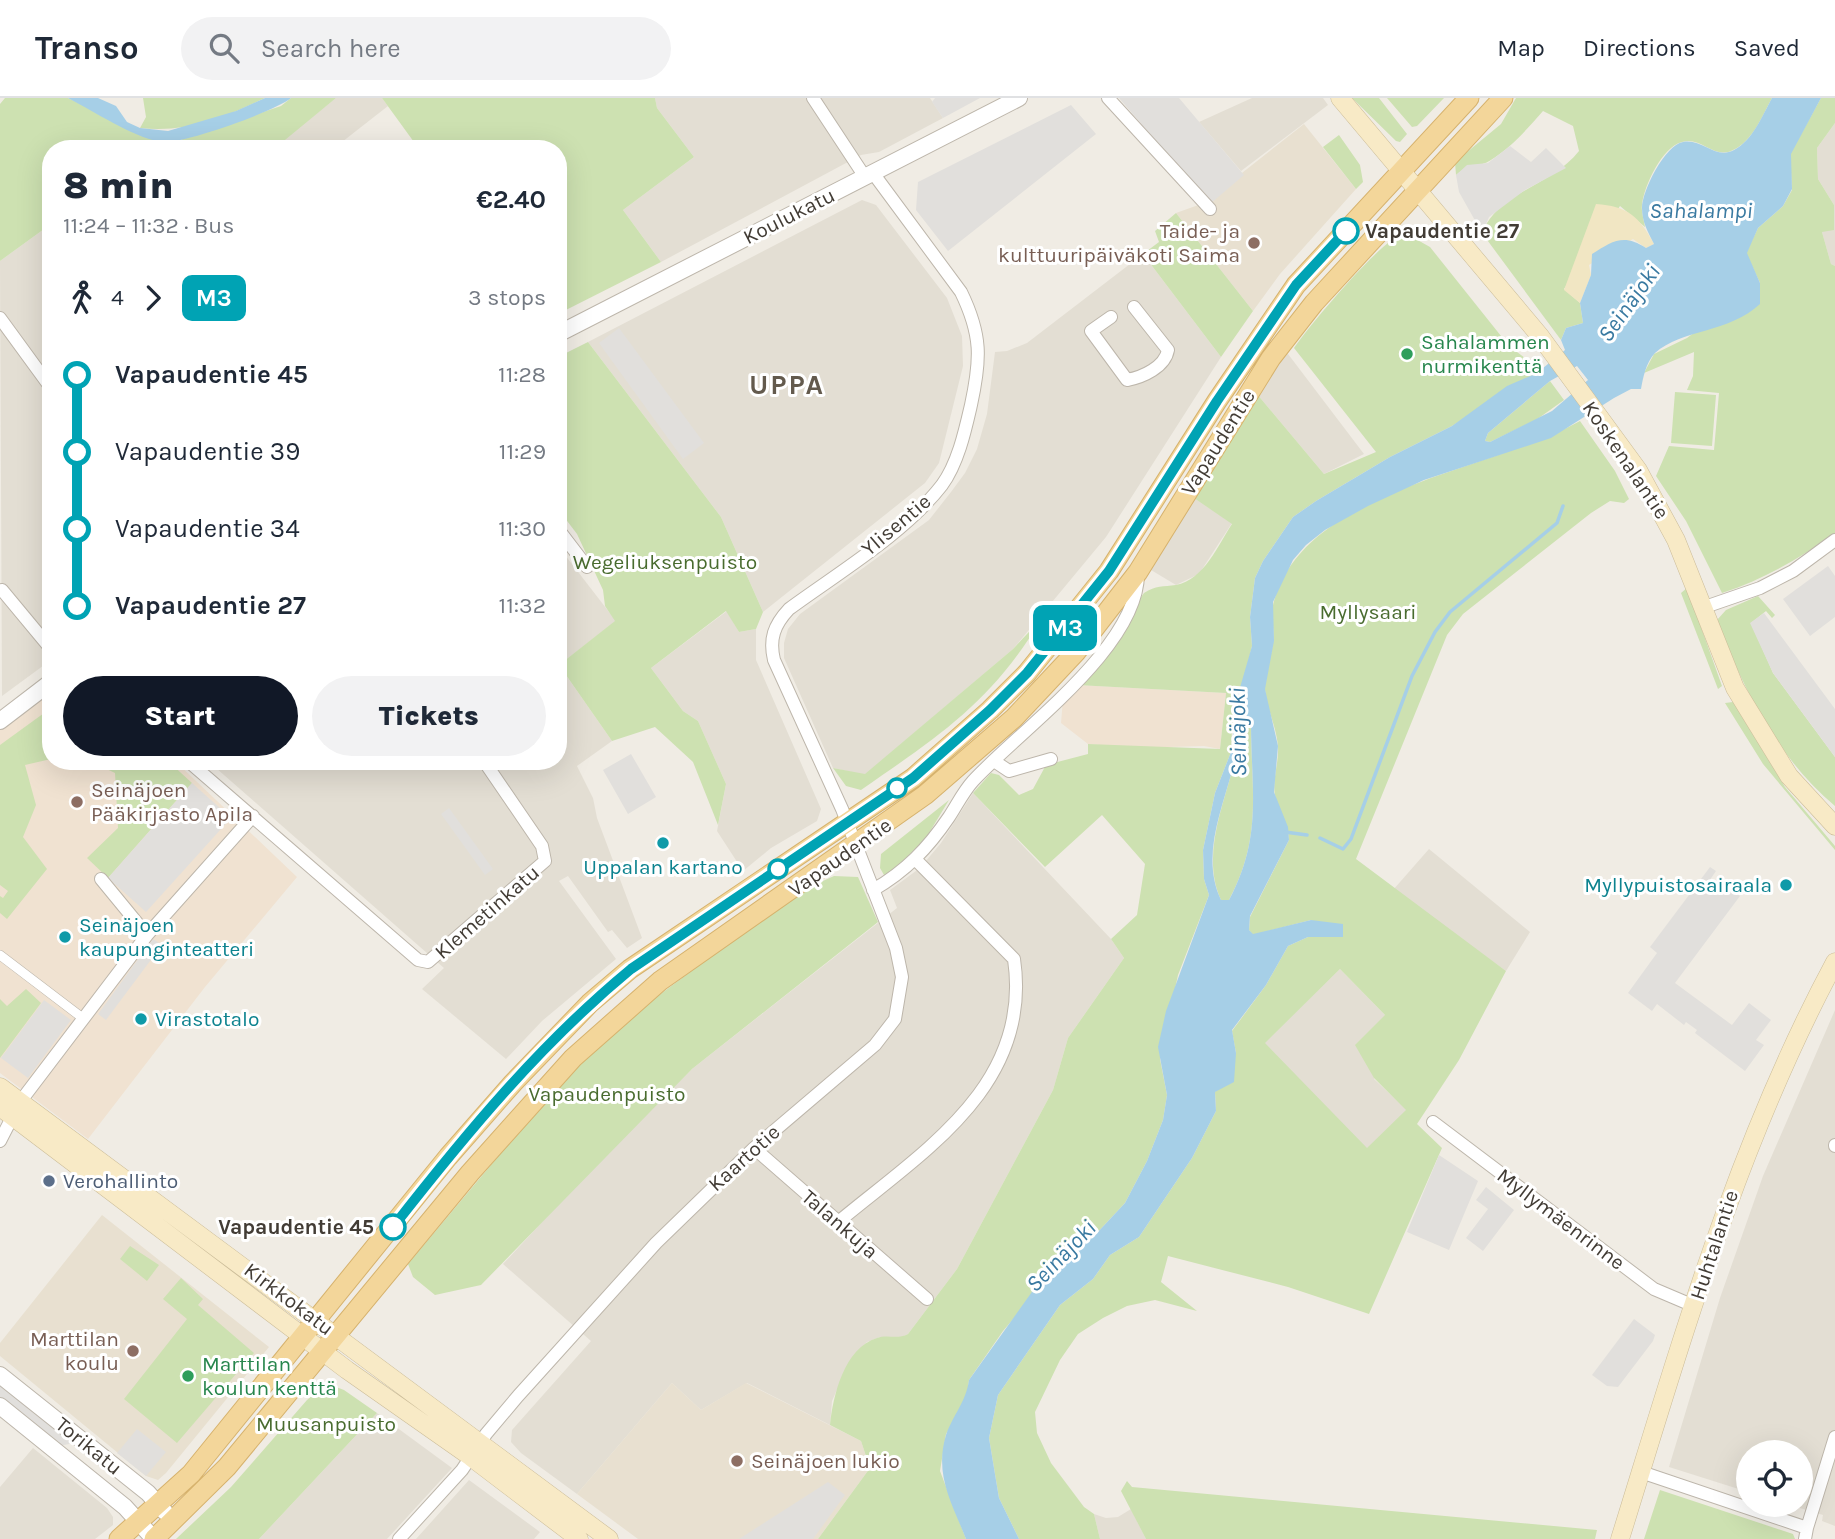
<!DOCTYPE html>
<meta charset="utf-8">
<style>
:root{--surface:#fff;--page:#f2f2f3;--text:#1f2937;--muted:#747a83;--line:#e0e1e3;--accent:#111827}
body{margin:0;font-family:Karla,sans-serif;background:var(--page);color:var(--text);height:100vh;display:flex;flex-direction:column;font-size:26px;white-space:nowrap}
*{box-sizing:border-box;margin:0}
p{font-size:23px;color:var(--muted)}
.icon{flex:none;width:38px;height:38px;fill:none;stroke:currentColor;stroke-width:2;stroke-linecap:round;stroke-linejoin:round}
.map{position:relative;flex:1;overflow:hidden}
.panel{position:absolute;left:42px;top:42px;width:525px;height:630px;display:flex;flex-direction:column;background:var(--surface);border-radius:28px;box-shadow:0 7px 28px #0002}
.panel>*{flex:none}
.badge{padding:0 14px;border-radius:10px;font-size:24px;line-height:46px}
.tools{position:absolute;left:1736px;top:1342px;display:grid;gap:14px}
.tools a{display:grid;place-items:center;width:77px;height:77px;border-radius:50%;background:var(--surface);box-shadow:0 7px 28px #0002;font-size:35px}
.map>.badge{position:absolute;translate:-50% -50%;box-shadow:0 0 0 4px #fff}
.legs{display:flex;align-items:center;gap:10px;height:77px;padding:0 21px;font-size:23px}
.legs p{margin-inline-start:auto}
.head{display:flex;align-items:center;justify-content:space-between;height:119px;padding:0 21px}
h1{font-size:38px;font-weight:800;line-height:52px}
.primary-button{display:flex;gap:14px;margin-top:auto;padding:14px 21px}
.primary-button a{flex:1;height:80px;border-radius:42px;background:var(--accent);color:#fff;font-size:28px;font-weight:800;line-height:80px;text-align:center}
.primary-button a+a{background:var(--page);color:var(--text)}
ul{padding:0 21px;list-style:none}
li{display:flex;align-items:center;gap:24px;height:77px;font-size:26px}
li i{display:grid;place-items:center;width:10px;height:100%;margin:0 9px;background:currentColor}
li i::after{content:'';width:18px;height:18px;margin:-9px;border:5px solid;border-radius:50%;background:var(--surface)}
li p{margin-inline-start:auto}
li:first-child i{background:linear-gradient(#0000 50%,currentColor 0)}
li:last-child i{background:linear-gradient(currentColor 50%,#0000 0)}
header{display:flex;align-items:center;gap:42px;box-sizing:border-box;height:98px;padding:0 35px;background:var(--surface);border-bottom:2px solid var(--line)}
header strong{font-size:33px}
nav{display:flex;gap:38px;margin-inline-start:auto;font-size:24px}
.search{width:490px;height:63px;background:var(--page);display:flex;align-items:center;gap:18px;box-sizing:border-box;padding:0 24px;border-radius:38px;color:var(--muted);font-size:26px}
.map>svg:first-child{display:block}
</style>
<header>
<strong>Transo</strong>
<div class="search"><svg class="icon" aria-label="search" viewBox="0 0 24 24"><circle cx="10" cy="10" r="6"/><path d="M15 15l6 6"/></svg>Search here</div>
<nav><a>Map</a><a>Directions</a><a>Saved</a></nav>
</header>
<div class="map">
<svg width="1835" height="1441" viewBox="0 0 1835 1441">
<rect width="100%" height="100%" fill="#f0ece4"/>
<path fill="#e3ded3" d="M336 0H382L388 8 333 51H283L279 45Z
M655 0H930L943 20 879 54 861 57 661 164 623 112 694 59 657 10Z
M1252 0H1323L1328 7 1241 73 1199 24Z
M1835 25V168L1831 166 1822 134 1833 116 1834 107 1818 81 1817 50Z
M862 102 876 107 947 200 962 238 963 268 939 365 925 385 763 514 721 419 588 244Z
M51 126V562L2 598 0 163Z
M1143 156 1221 259 1106 439 1013 551 865 677 833 670 784 560V545L788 531 800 516 929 422 951 394 965 375 977 351 987 316 995 254 1007 253 1027 245Z
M1285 252 1364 356 1324 376 1257 296Z
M1191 398 1232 425 1199 476 1176 487 1146 469Z
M558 448 616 523 559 567 612 643 577 668 593 700 597 720 642 840 627 850 612 832 608 834 568 778 559 783 616 861 542 923 506 961 422 891 444 870 208 663H558Z
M727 513 739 534 756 531V562L821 711 817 723 771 750 743 773 717 733 726 686 698 623 683 613 651 570Z
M973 695 1111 841 1124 860 1068 940 1053 992 957 1171 908 1236 900 1240 880 1239 867 1244 859 1253 847 1269 832 1303 830 1327 747 1285 701 1312 672 1285 577 1396 521 1355 511 1344 512 1332 591 1243 503 1166 611 1050 692 971 897 810 890 792 920 770 941 745Z
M1429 751 1530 834 1506 873 1393 792Z
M1340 871 1385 917 1374 981 1407 1012 1367 1051 1264 945Z
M1835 912V1428L1822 1423 1823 1417 1790 1407H1801V1354H1748V1394L1669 1369 1720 1200 1763 1078Z
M377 1315 452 1370 387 1441H259Z
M33 1350 107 1410 113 1419V1427L95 1441H0V1389Z
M469 1382 540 1434 534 1441H416Z
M1131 1411 1146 1441H1100L1094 1416 1106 1420 1118 1419Z"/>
<path fill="#f0e2d1" d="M1077 587 1226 595 1220 651 1204 648 1133 650 1088 646 1061 625 1063 601Z
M51 593V663H175L297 779 205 889 88 1041 0 975V632Z"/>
<path fill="#e8e0d0" d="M1304 26 1356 91 1280 176 1253 213 1176 115 1204 105Z
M102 1117 269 1249 166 1375 158 1382 146 1378 0 1258V1245Z
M672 1285 701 1312 746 1285 861 1343 870 1370 818 1441H638L577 1396Z"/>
<path fill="#cde1b1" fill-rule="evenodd" d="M5 0H68L162 45 180 42 281 8 291 0H336L274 51H51V126L0 163V6Z
M143 0H265C223 20 187 35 140 30L146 19Z
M382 0H655L657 10 694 59 623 112 661 164 558 216V51H419Z
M1352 0H1379L1407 36 1400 44 1396 43Z
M1387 0H1444L1417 28 1412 29Z
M1516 0H1772C1762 18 1753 43 1733 52 1714 62 1701 38 1682 44 1662 49 1644 88 1642 107 1641 114 1644 122 1645 129L1620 108 1564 191 1580 205 1583 225 1566 230 1561 242 1482 135C1499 93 1552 88 1579 53L1573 28 1543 13C1527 31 1512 49 1491 62 1479 70 1470 65 1456 77L1455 64 1501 26Z
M1821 0H1835V25L1817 50 1818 81 1834 107V132L1822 134 1831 166 1835 168V435C1799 461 1764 481 1722 495L1686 423 1656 378 1669 348 1714 352 1719 295 1687 292 1693 278 1694 254 1644 275 1654 256 1687 240 1760 185 1746 155 1758 130 1783 108 1792 92 1790 56Z
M1339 37 1360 67 1363 84 1356 91 1323 49Z
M1176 115 1253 213 1221 259 1143 156 1159 144 1155 133Z
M1405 135 1430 149 1509 248 1541 272 1452 328 1390 359 1316 403 1293 419 1263 463 1255 480 1250 519 1252 548 1232 631 1231 654 1215 695 1203 752 1204 781 1209 797 1178 877 1160 961 1167 997 1163 1022 1147 1063 1125 1105 1096 1136 1073 1150 1003 1233 969 1282 967 1299 946 1336 940 1373 966 1441H818L870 1370 861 1343 830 1327C833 1298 844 1250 877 1240 888 1236 897 1242 908 1236L957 1171 1053 992 1068 940 1124 860 1111 841 1137 817 1145 766 1102 717 1045 769 973 695 991 675 999 677 1019 697 1033 691 1046 667 1088 656V646L1220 651 1226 595 1077 587 1144 495C1156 487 1163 489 1176 487 1204 482 1218 447 1232 426L1191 398 1257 296 1324 376 1376 354 1294 250C1309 228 1384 138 1405 135Z
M588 244 721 419 763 514 756 531 739 534 726 513 651 570 683 613 698 623 726 686 718 727 693 664 655 629 612 643 559 567 615 523 605 508 603 492 577 436 558 411V259Z
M1550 283 1564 302 1536 322 1490 344 1485 343 1488 335Z
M1675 294 1716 297 1712 348 1671 345Z
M1580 323 1615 373 1629 401 1624 405 1610 403 1591 415 1463 516 1447 537 1356 761 1506 873 1459 962 1417 1026 1442 1050 1369 1216 1288 1189 1168 1158 1161 1184 1197 1213 1155 1202 1127 1208 1103 1220 1078 1236 1060 1262 1035 1314 1037 1335 1051 1365 1084 1409 1094 1416 1100 1441H1019L999 1400 989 1340 998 1297 1060 1207 1093 1181 1110 1157 1139 1139 1192 1060 1216 1013 1215 994 1236 955 1232 933 1266 887 1288 848 1308 839H1343L1311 822 1253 837 1249 832 1250 819 1289 742C1288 725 1278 713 1275 697 1272 682 1279 665 1278 649 1277 630 1267 612 1265 592 1264 577 1271 560 1273 545 1275 532 1270 516 1274 503 1305 391 1492 373 1580 323ZM1340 871 1385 917 1355 947 1374 980 1406 1012 1367 1050 1265 945Z
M1687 490 1722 588 1718 591 1681 495Z
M1758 498 1775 517 1772 520 1766 513 1751 525 1773 575 1835 659V708C1777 659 1743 591 1717 522L1726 512Z
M1042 520C991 605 940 637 861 692L846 688 833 670 865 676 1013 551Z
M1733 604 1785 689 1835 748V752L1763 666 1725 605Z
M51 610V661L25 667 36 707 23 739 47 771 7 821 0 815V798L3 800 8 793 0 787V647Z
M1248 623 1251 625C1251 693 1263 738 1229 802H1221C1202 760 1221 714 1232 673 1237 657 1235 640 1241 625Z
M90 663H168L192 685 108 780 87 760 118 730 115 675Z
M949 702 926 740 889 777H884L880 770 881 756Z
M834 778 858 779 878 824 692 971 481 1187 435 1197 413 1179 408 1166 532 1018 577 968 627 921 717 854 814 787Z
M26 891 41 905 0 960V901L7 908Z
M130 1148 159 1167 147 1183 120 1161Z
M181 1180 203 1201 198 1207 254 1255 177 1345 124 1301 187 1221 163 1201Z
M331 1287 344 1292 377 1315 259 1441H176L231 1389 307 1302 320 1291Z
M1127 1383 1132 1389 1597 1432 1595 1441H1146L1121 1393Z
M1660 1392 1793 1436 1795 1441H1644Z"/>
<path fill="#f1e6c3" d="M1596 106C1627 108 1639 118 1654 146L1646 150 1633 141 1589 167 1591 177 1580 205 1564 192Z"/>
<path fill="#e1dfdc" d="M935 0H980L943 20 932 4Z
M1119 0H1179L1244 77 1210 106Z
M1071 7 1096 36 948 153 916 112 918 84Z
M1510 48 1531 64 1546 50 1566 70 1525 92 1489 119 1482 135 1459 94 1456 77 1467 67 1488 65Z
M619 230 704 345 683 361 599 245Z
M1828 468 1835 478V519L1810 538 1783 501Z
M1764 515 1835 611V659L1773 575 1750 525Z
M631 656 656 699 628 716 603 672Z
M192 685 231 720 146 814 108 780Z
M449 710 493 771 485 777 441 716Z
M1710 769 1716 773 1703 792 1711 797 1721 784 1740 798 1675 885 1732 927 1749 905 1771 922 1756 942 1764 947 1745 973 1695 935 1697 932 1686 924 1684 927 1657 906 1652 913 1628 895 1657 855 1650 849Z
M153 841 162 847 106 922 98 916Z
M44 902 71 922 28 980 1 960Z
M1439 1057 1478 1083 1449 1152 1407 1134Z
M1486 1089 1514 1112 1483 1153 1466 1140 1488 1111 1476 1102Z
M1634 1221 1655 1237 1653 1243 1618 1289 1607 1288 1592 1277Z
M0 1285 75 1345 58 1348 0 1301Z
M137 1331 166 1354 146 1378 117 1355Z
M828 1384 845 1397 813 1441H739Z"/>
<path fill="#a6cfe7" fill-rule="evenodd" d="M68 0H98L116 8 127 24 140 30 168 33 236 13 265 0H291C276 13 178 48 160 44 129 37 97 15 68 0Z
M1772 0H1821L1791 56 1792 91 1783 108 1758 130 1747 155 1760 185V206C1729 235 1682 231 1655 255 1646 264 1643 280 1641 291H1631L1614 300 1551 340 1424 382 1368 408 1325 432 1306 447 1293 462 1273 504 1274 543 1265 591 1278 648 1274 694 1288 729 1289 742 1250 818 1249 832 1253 836 1311 822 1343 826V839H1308L1288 848 1266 887 1232 932 1236 955 1234 984 1215 994 1216 1013 1192 1060 1139 1139 1110 1157 1093 1181 1060 1207 998 1297 989 1340 999 1400 1019 1441H966C952 1405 934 1377 946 1337 953 1317 966 1304 969 1282L1034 1191 1073 1150 1096 1136 1125 1105 1147 1063 1163 1022 1167 997 1158 949 1166 913 1209 797 1204 781 1203 752 1215 695 1231 654 1237 600 1252 548 1250 519 1255 480 1263 463 1293 419 1316 403 1390 359 1452 328 1507 288 1537 275 1565 252 1561 242 1566 230 1583 225 1580 205 1591 177 1592 156C1612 143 1624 135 1646 150L1654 146C1648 134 1642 124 1642 110 1642 93 1665 47 1683 44 1702 40 1715 62 1734 52 1753 42 1762 18 1772 0ZM1577 268 1588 282 1552 313 1490 344 1485 343 1488 335 1550 283ZM1248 623 1251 625C1251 692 1263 738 1229 802H1221C1201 760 1221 714 1232 673 1237 657 1235 640 1241 625Z"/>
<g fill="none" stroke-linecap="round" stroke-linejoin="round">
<path stroke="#a6cfe7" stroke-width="3.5" d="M1285 734 1307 737
M1320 740 1343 751 1351 741 1412 578 1435 534 1450 514 1557 425 1563 408"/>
<g stroke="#bdb6ab" stroke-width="10">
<path id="pedestrian" d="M0 857 84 921"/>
</g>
<g stroke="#bdb6ab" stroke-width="14">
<path id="minor" d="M813 0 865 79
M1108 0 1210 111
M1111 219 1091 233 1127 282C1143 279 1165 269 1168 252L1134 209
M0 220 51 290
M558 431 587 469
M2 492 51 551
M1702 510 1760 490 1793 473 1835 442
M188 663 418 862 428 864 545 763 542 748 484 663
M994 663 1009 673 1051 661
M101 781 147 837
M873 792C906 773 928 750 949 719 957 707 963 694 973 683 1020 632 1140 548 1138 474
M1433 1024 1654 1191 1694 1208
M0 1043 20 1004 147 837 253 718
M1835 1047V1048
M754 1050 927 1201
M837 1125C922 1054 1033 988 1014 861L916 762
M1641 1374 1807 1430 1805 1441
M1807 1430 1835 1339
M399 1441 462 1372 486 1336 518 1298 656 1145 754 1050 875 947 895 921 902 879 896 850 842 711 774 562C769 541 774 527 789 511 838 475 905 435 942 387 958 365 965 333 971 307 981 261 982 237 961 194L873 75"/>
</g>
<g stroke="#bdb6ab" stroke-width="18">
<path id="tertiary" d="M558 236 1019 0
M0 623 51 584
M0 1277 148 1395 165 1414
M0 1308 125 1409 154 1441"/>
</g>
<g stroke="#cbbc98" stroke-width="19">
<path id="secondary" d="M1340 0 1540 238 1638 372 1676 442 1735 590 1789 678 1835 728
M0 989 609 1441
M0 1009 347 1272 471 1359 579 1441
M1620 1441C1681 1245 1737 1046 1835 864"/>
</g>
<g stroke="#d6b26d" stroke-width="21">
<path id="primary" d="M119 1441 191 1376 448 1059 513 985 590 905 630 871 913 680 990 612 1027 575 1109 473 1217 303 1296 187 1469 0
M154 1441 227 1369 470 1075 573 960 660 883 925 697 1014 620 1076 554 1138 474 1271 260 1314 205 1503 0"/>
</g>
<use href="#pedestrian" stroke="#fff" stroke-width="9"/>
<use href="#minor" stroke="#fff" stroke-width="12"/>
<use href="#tertiary" stroke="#fff" stroke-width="16"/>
<use href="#secondary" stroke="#f8eac6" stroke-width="18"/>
<use href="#primary" stroke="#f3d69a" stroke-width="19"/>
</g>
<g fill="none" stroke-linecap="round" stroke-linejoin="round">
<g stroke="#fff" stroke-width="16">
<path id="line-1" d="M393 1129C465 1037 540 946 631 871L913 680 990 612 1027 575 1109 473 1217 303 1296 187 1346 133"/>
</g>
<use href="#line-1" stroke="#00a3b4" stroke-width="10"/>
</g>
<g fill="#fff" stroke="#00a3b4" stroke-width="3.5">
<circle cx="1346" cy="133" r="12"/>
<circle cx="897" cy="690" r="9"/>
<circle cx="778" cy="771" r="9"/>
<circle cx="393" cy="1129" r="12"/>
</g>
<g fill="#8d6e63" stroke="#fff" stroke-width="2.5">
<circle cx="1254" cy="145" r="7"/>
<circle cx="77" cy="704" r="7"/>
<circle cx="133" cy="1253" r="7"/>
<circle cx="737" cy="1363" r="7"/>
</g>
<g fill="#2e9e5b" stroke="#fff" stroke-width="2.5">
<circle cx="1407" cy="256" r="7"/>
<circle cx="188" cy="1278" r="7"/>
</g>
<g fill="#0f9aa8" stroke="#fff" stroke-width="2.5">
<circle cx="663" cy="745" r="7"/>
<circle cx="1786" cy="787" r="7"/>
<circle cx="65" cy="839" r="7"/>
<circle cx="141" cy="921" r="7"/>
</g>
<circle fill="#5c6f8a" stroke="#fff" stroke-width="2.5" cx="49" cy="1083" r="7"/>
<g text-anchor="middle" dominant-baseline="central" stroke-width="6" stroke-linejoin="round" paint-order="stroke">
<g font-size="21" fill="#423c35" stroke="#fff">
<text transform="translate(789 118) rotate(-27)">Koulukatu</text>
<text transform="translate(1218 344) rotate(-58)">Vapaudentie</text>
<text transform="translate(1626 362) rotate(56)">Koskenalantie</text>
<text transform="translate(896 427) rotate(-40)">Ylisentie</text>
<text transform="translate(840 759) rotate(-35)">Vapaudentie</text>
<text transform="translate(487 814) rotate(-41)">Klemetinkatu</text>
<text transform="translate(744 1060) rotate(-42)">Kaartotie</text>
<text transform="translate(1561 1121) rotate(37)">Myllymäenrinne</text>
<text transform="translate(840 1126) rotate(41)">Talankuja</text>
<text transform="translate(1714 1147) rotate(-72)">Huhtalantie</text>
<text transform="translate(289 1201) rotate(37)">Kirkkokatu</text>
<text transform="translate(89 1348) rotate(39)">Torikatu</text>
</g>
<g font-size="21" fill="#785e54" stroke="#fff" text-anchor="end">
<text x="1240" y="133">Taide- ja<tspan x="1240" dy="24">kulttuuripäiväkoti Saima</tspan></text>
<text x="91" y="692" text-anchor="start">Seinäjoen<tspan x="91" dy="24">Pääkirjasto Apila</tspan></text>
<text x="119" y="1241">Marttilan<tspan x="119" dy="24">koulu</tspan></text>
<text x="751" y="1363" text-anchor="start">Seinäjoen lukio</text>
</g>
<g font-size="21" font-weight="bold" fill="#423c35" stroke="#fff" text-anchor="start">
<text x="1365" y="133">Vapaudentie 27</text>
<text x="374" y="1129" text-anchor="end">Vapaudentie 45</text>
</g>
<g font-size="21" fill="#27864d" stroke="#fff" text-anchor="start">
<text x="1421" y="244">Sahalammen<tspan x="1421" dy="24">nurmikenttä</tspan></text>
<text x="202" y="1266">Marttilan<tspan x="202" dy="24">koulun kenttä</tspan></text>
</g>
<g font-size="21" fill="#496c2f" stroke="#fff">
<text x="665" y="464">Wegeliuksenpuisto</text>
<text x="1368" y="514">Myllysaari</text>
<text x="607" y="996">Vapaudenpuisto</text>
<text x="326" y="1326">Muusanpuisto</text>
</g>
<g font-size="21" fill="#0d838f" stroke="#fff" text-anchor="start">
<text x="663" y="769" text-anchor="middle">Uppalan kartano</text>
<text x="1772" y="787" text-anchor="end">Myllypuistosairaala</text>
<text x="79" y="827">Seinäjoen<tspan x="79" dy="24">kaupunginteatteri</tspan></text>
<text x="155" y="921">Virastotalo</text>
</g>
<g font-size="21" fill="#4e5e75" stroke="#fff" text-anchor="start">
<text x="63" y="1083">Verohallinto</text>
</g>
<g font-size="23" font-style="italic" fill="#3a7aa1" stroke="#fff">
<text x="1701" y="112">Sahalampi</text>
<text transform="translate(1629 205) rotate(-54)">Seinäjoki</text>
<text transform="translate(1238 634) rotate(-91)">Seinäjoki</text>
<text transform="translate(1061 1158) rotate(-46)">Seinäjoki</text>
</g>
<g font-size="28" font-weight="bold" letter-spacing="2" fill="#635a4d" stroke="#fff">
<text x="787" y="286">UPPA</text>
</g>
</g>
</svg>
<div class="tools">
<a><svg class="icon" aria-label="locate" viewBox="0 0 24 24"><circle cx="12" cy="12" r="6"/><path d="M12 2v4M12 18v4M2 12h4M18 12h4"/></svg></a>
</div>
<b class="badge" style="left:1065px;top:530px;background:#00a3b4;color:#fff">M3</b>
<section class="panel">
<div class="head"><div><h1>8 min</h1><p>11:24 – 11:32 · Bus</p></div><b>€2.40</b></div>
<div class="legs"><svg class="icon" aria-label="walk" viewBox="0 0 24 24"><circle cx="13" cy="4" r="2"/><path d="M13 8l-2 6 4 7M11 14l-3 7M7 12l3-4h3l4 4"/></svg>4<svg class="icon" aria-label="forward" viewBox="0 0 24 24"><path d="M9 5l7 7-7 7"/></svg><b class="badge" style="background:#00a3b4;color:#fff">M3</b><p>3 stops</p></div>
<ul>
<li><i style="color:#00a3b4"></i><b>Vapaudentie 45</b><p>11:28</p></li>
<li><i style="color:#00a3b4"></i><span>Vapaudentie 39</span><p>11:29</p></li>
<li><i style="color:#00a3b4"></i><span>Vapaudentie 34</span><p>11:30</p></li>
<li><i style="color:#00a3b4"></i><b>Vapaudentie 27</b><p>11:32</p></li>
</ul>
<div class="primary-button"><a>Start</a><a>Tickets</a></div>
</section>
</div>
